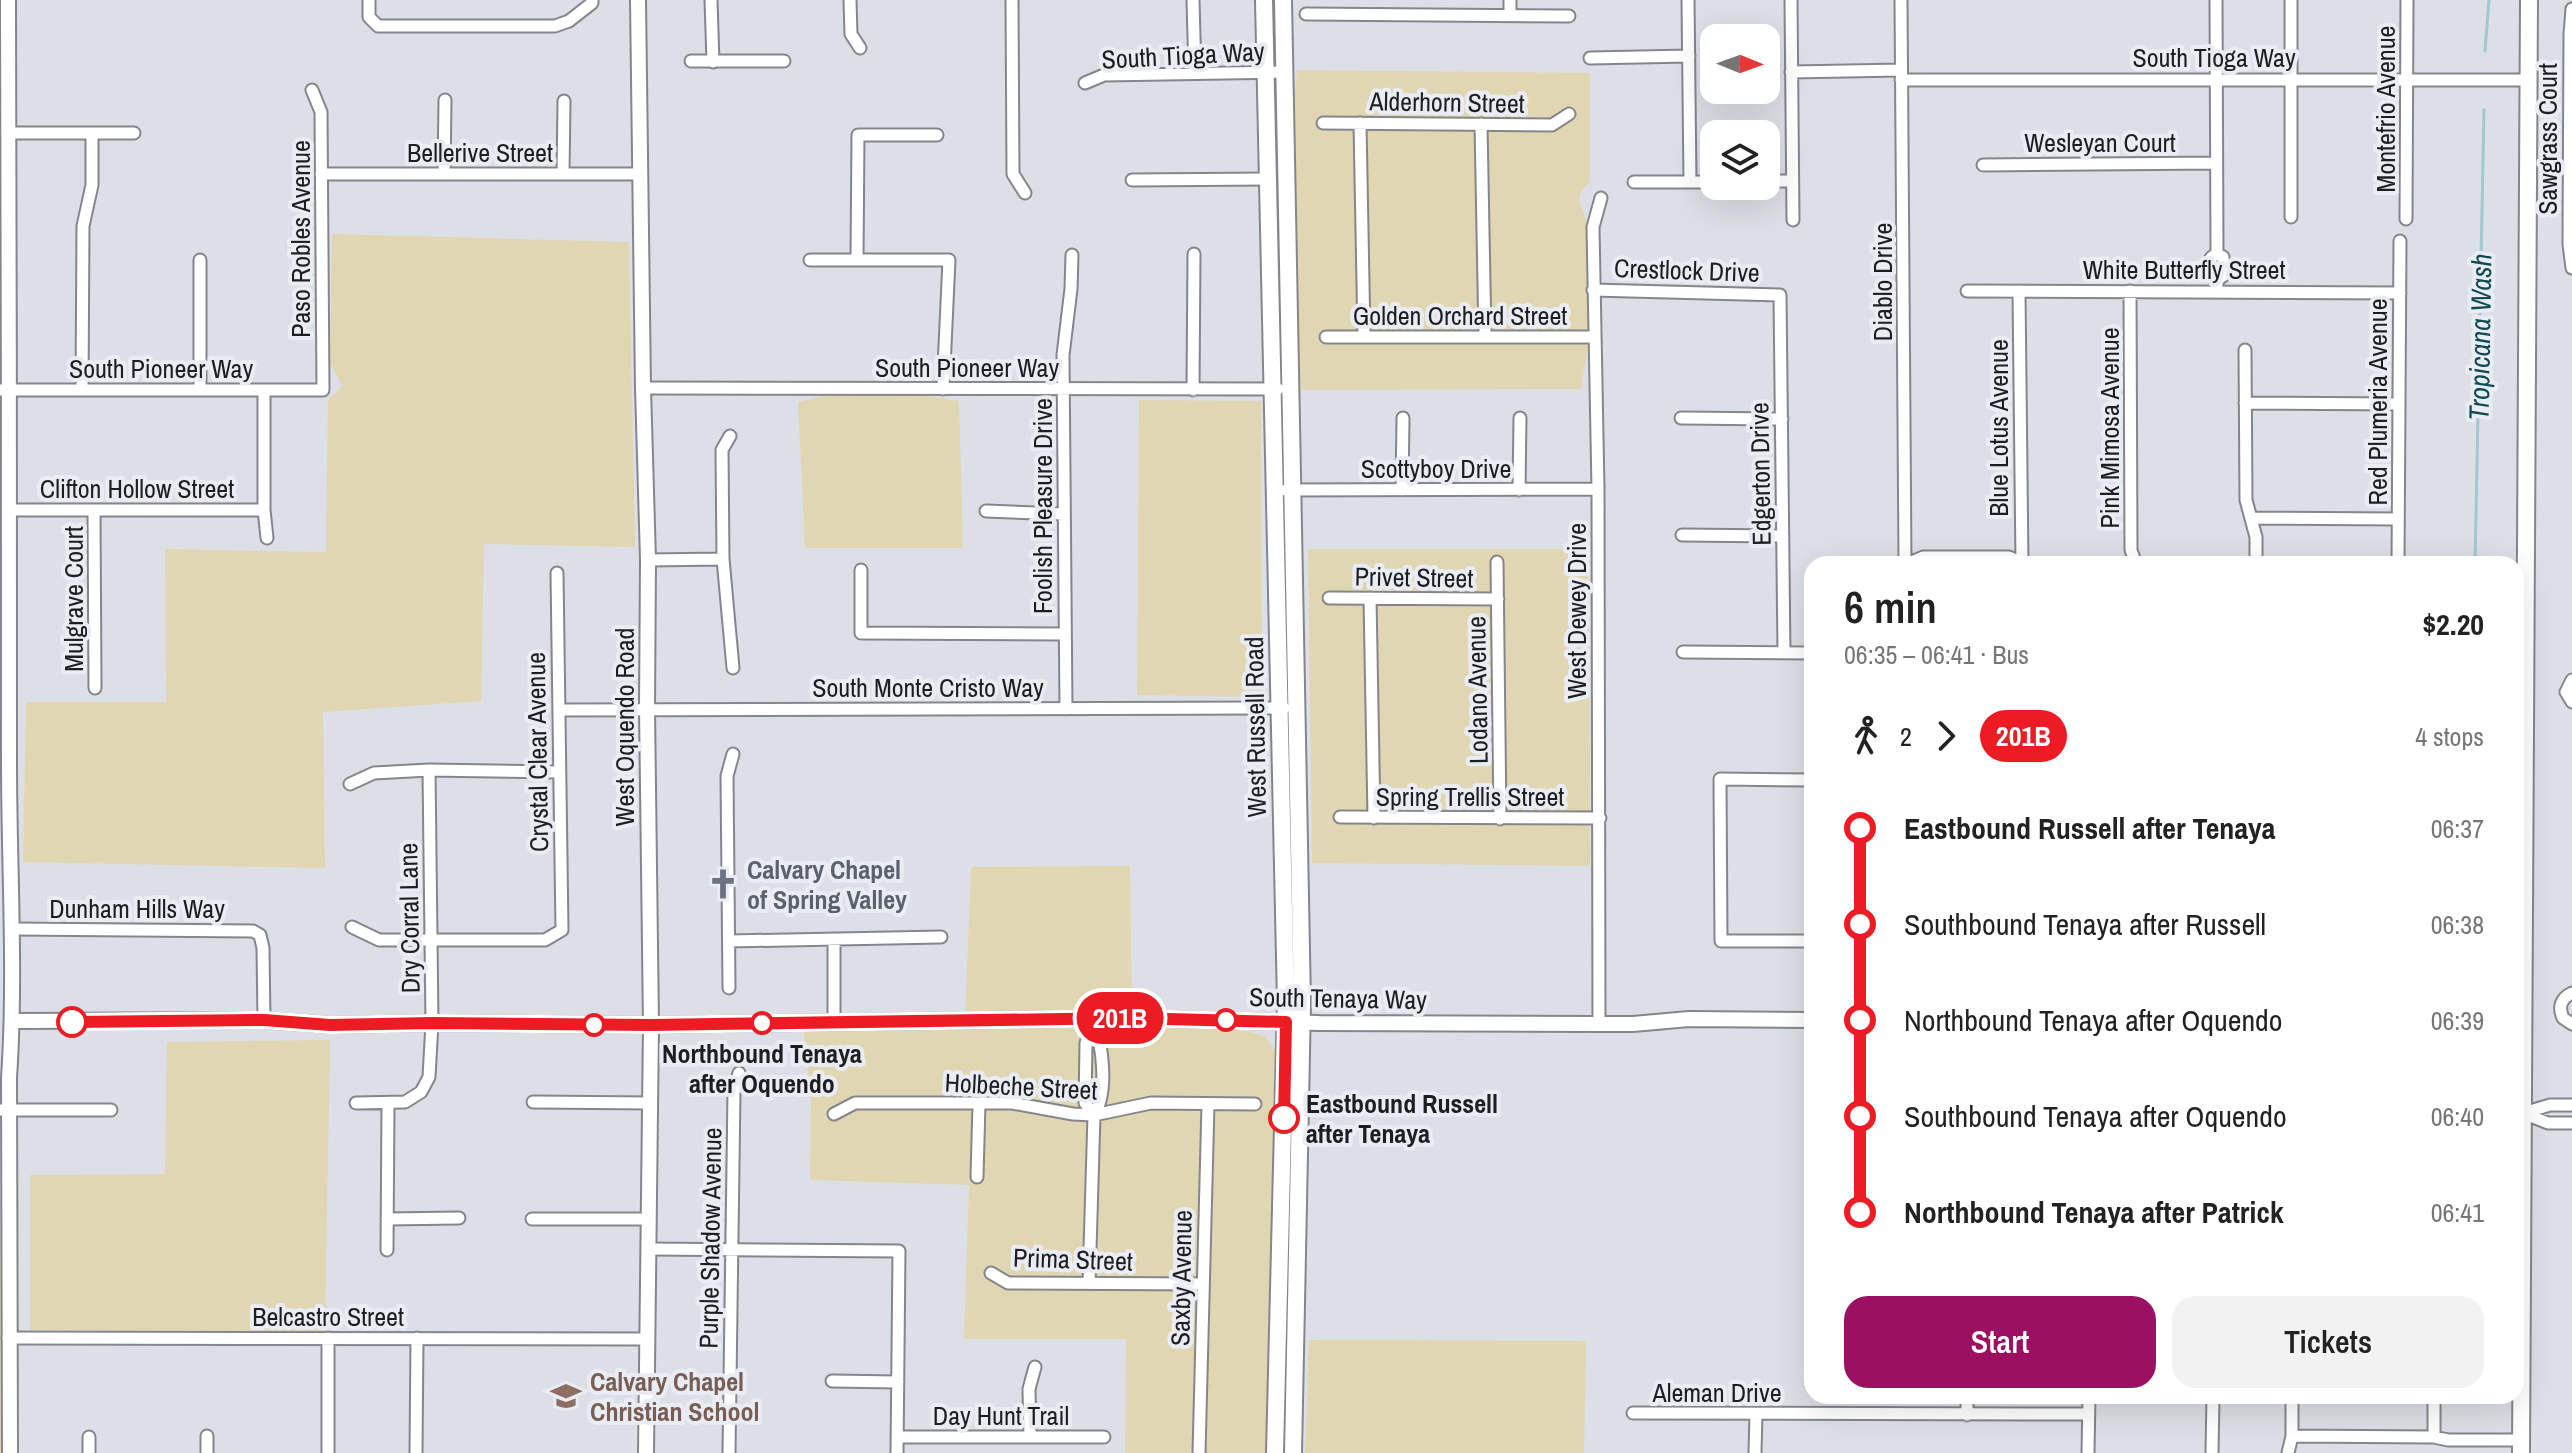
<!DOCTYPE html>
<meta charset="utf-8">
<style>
:root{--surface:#fff;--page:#f2f2f2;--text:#222;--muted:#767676;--accent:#9b1061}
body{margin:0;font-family:"Archivo Narrow",sans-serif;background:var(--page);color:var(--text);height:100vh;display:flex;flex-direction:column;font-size:30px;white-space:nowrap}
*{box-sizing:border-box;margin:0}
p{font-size:26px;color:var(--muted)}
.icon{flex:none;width:44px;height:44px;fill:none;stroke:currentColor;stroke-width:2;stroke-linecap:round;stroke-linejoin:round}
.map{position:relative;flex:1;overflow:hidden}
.sheet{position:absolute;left:1804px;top:556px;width:720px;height:848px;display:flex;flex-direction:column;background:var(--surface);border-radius:24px;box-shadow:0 8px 32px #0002}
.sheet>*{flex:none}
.badge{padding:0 16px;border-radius:26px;font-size:28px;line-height:52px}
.needle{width:52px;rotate:91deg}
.tools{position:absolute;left:1700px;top:24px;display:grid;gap:16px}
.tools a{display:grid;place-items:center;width:80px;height:80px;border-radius:16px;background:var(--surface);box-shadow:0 8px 32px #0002;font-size:40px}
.map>.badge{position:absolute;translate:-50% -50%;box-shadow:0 0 0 4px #fff}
.legs{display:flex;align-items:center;gap:12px;height:88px;padding:0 40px;font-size:26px}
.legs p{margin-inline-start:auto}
.summary{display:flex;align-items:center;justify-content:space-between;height:136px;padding:0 40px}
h1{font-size:44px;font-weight:600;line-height:60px}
.cta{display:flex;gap:16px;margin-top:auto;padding:16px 40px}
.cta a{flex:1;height:92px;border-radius:24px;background:var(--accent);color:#fff;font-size:32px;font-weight:600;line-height:92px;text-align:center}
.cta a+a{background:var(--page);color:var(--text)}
ul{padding:0 40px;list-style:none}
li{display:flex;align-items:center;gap:28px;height:96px;font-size:30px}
li i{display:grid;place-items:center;width:12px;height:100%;margin:0 10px;background:currentColor}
li i::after{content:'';width:20px;height:20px;margin:-10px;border:6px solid;border-radius:50%;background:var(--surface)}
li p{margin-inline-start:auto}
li:first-child i{background:linear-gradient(#0000 50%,currentColor 0)}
li:last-child i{background:linear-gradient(currentColor 50%,#0000 0)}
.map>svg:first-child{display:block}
</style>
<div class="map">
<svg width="2572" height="1453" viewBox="0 0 2572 1453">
<rect width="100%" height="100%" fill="#dddfe6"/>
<path fill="#e0d6b1" d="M1297 70 1590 73V182L1581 191 1579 200 1588 227V345L1581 389 1302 390 1293 346 1289 158Z
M0 131 3 374H0Z
M332 234 629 242 635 547 484 544 481 701 323 712 325 868 23 862 26 702H166L165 549 326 552 328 400 343 386 330 364Z
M834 394 920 395 959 401 963 548H805L798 402Z
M1139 400 1261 401 1262 697 1137 695Z
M1308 549H1583L1589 588 1590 866 1312 863Z
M1130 866 1132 1027H1227L1265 1036 1279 1056 1269 1453H1125L1126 1339H964L969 1185 810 1180 811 1101 803 1023 965 1021 971 867Z
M330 1040 325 1331 30 1330V1175L165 1174 167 1042Z
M0 1220 6 1283V1453H0Z
M1309 1340 1586 1341 1584 1453H1305Z"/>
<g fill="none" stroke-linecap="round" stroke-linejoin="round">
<path stroke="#a1c8d0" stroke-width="3" d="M2485 51 2489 0
M2475 564 2484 110"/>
<g stroke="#84868c" stroke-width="15">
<path id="minor" d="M369 0V17L378 26H555L569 21 592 3V0
M711 0 713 62
M850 0 851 34 860 48
M1012 0 1013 174 1025 193
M1193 0 1195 73
M1510 0V15
M1688 0 1690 182
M1791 0 1793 220
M1901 0 1905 564
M2216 0 2217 253 2211 258V276L2217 280
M2572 9 2570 34 2569 244 2572 268
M1306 14 1569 16
M1590 58 1689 56
M691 61H784
M1791 72 1901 70
M1901 80H2528
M1085 83 1104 75 1283 72
M1323 123 1552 125 1569 114
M1360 123 1364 337
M1481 124 1485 337
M8 133H134
M1983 165 2216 163
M321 174H639
M444 174 445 100
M563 174 564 101
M1132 180 1268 179
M1766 181H1792
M1634 182H1714
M2291 217V0
M2406 219 2407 0
M2217 253 2223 257V276L2217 280V285
M810 260H949L943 389
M857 260 858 135H937
M1593 290 1780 295 1784 653
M1967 291 2400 293
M2019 291 2022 564
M2130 291 2131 550 2136 564
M1326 337H1594
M2245 350 2246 500 2256 537V564
M643 388 1278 389
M0 390H323L321 112 312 90
M82 390 83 226 92 185V133
M200 390V260
M264 390V510L267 538
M1193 390 1194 254
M2245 403 2399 404
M1681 418 1782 419
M730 436 722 450 723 559 733 668
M1286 490 1598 489
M1402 490 1403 418
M1519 490 1520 418
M10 510H264
M94 510 95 688
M986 511 1063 514
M2251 518 2398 519
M1682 535 1783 536
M648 560 723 559
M1497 562 1500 819
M1907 564 1923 557H2009L2022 563
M2398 564 2400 241
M861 570V633L1064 634
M1329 598 1498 599
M1370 598 1374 818
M1683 652 1812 653
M2572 680 2566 692 2572 702
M1066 709 1063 355 1071 289 1072 255
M559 710 1284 708
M1812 780 1720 779 1721 941H1812
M350 784 374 773 429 770 559 772
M1340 817 1600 818
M352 927 379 940H545L562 930 557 573
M14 929 253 931 260 935 263 948 264 1020
M834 939V1022
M729 941 941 937
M729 988 727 776 733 754
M2572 993C2561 998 2558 1007 2563 1018L2572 1024
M1599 1024 1598 489 1593 227 1601 198
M533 1102 651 1103
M356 1103 405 1102 421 1092 429 1077 432 1023 429 770
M0 1110H111
M2523 1113 2548 1123H2572
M2523 1113 2550 1105H2572
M834 1114 855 1103H1012L1073 1114 1094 1115 1151 1103 1255 1104
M1094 1115 1085 1103 1086 1043 1094 1020
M977 1177 979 1103
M387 1219 459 1218
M532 1219H649
M649 1249 899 1251 897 1453
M387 1250 388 1103
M991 1273 1008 1283 1203 1284
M1089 1283 1094 1115C1109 1091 1102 1046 1094 1019
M8 1338 648 1339
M328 1338V1453
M832 1381 898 1382
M1633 1413 2088 1414
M1967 1415V1396
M2292 1436 2434 1437 2448 1440H2521
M89 1437V1453
M897 1437H1104
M1030 1437 1029 1389 1035 1367
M2434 1437V1396
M207 1453V1436
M416 1453 417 1338
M729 1453 734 1092 739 1073
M1199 1453 1208 1104
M1755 1453 1756 1414
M2088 1453 2089 1396
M2212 1453 2213 1396
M2288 1453 2292 1436V1396"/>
</g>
<g stroke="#84868c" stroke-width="18">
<path id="tertiary" d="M8 0C8 254 10 509 9 763 9 868 16 973 9 1078L10 1453
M638 0 643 388 648 560 647 708 651 1025 646 1453
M13 1021 264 1020 330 1025 432 1023 651 1025 1129 1018 1319 1023 1599 1024H1633L1689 1019 1812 1020"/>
</g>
<g stroke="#84868c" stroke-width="20">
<path id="secondary" d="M2521 1453 2529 0"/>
</g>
<g stroke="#84868c" stroke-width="20">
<path id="primary" d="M1264 0 1286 1003 1275 1453
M1283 0 1302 1003 1293 1453"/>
</g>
<use href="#minor" stroke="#fff" stroke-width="11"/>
<use href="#tertiary" stroke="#fff" stroke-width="14"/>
<use href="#secondary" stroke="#fff" stroke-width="16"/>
<use href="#primary" stroke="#fff" stroke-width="16"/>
</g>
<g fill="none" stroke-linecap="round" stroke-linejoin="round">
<g stroke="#fff" stroke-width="18">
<path id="line-1" d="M72 1022 264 1020 330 1025 432 1023 651 1025 1129 1018 1286 1022 1284 1118"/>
</g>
<use href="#line-1" stroke="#ed1b24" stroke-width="12"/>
</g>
<defs>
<g id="church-bare" transform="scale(2.4)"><path d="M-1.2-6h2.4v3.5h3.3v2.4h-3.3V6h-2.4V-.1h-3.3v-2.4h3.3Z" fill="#6b7280" stroke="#eaecf3" stroke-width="2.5" paint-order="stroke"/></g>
<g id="school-bare" transform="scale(2.4)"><path d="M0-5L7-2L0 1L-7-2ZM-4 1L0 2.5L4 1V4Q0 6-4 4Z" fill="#8d6e63" stroke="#eaecf3" stroke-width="2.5" paint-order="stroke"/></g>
</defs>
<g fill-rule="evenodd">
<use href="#church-bare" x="723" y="884"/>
<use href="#school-bare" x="566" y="1396"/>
</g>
<g fill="#fff" stroke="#ed1b24" stroke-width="4">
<circle cx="1226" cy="1020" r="10"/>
<circle cx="72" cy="1022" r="14"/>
<circle cx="762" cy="1023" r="10"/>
<circle cx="594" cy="1025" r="10"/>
<circle cx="1284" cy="1118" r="14"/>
</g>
<g text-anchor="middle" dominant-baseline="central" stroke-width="8" stroke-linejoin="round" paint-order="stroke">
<g font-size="26" fill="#1d1e21" stroke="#eaecf3">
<text transform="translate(1183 55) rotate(-3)">South Tioga Way</text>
<text x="2214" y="57">South Tioga Way</text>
<text transform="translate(1447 102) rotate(1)">Alderhorn Street</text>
<text transform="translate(2385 109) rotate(-90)">Montefrio Avenue</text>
<text transform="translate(2547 139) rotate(-90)">Sawgrass Court</text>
<text x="2100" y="142">Wesleyan Court</text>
<text x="480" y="152">Bellerive Street</text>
<text transform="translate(300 239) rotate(-90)">Paso Robles Avenue</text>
<text x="2184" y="269">White Butterfly Street</text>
<text transform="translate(1687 270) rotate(2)">Crestlock Drive</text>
<text transform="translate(1882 282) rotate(-90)">Diablo Drive</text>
<text x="1460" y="315">Golden Orchard Street</text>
<text x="967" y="367">South Pioneer Way</text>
<text x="161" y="368">South Pioneer Way</text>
<text transform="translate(2377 402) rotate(-90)">Red Plumeria Avenue</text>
<text transform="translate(1998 428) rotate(-90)">Blue Lotus Avenue</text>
<text transform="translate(2109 428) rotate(-90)">Pink Mimosa Avenue</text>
<text x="1436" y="468">Scottyboy Drive</text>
<text transform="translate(1760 474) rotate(-91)">Edgerton Drive</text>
<text x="137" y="488">Clifton Hollow Street</text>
<text transform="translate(1042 506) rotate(-90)">Foolish Pleasure Drive</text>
<text transform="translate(1414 577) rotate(1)">Privet Street</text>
<text transform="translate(73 599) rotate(-90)">Mulgrave Court</text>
<text transform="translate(1576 611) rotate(-90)">West Dewey Drive</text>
<text x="928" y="687">South Monte Cristo Way</text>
<text transform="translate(1477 690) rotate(-91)">Lodano Avenue</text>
<text transform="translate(624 727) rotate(-90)">West Oquendo Road</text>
<text transform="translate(1255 727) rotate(-91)">West Russell Road</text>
<text transform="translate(537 752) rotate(-91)">Crystal Clear Avenue</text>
<text x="1470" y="796">Spring Trellis Street</text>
<text x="137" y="908">Dunham Hills Way</text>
<text transform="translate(409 918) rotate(-91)">Dry Corral Lane</text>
<text transform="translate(1338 998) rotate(1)">South Tenaya Way</text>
<text transform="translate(1021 1086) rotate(3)">Holbeche Street</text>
<text transform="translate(710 1238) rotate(-89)">Purple Shadow Avenue</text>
<text transform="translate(1073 1259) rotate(2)">Prima Street</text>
<text transform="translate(1181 1278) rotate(-89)">Saxby Avenue</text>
<text x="328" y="1316">Belcastro Street</text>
<text x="1717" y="1392">Aleman Drive</text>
<text x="1001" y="1415">Day Hunt Trail</text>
</g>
<g font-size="26" font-weight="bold" fill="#5b616d" stroke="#eaecf3" text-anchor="start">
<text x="747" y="869">Calvary Chapel<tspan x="747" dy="30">of Spring Valley</tspan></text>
</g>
<g font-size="26" font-weight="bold" fill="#1d1e21" stroke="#eaecf3">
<text x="762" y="1053">Northbound Tenaya<tspan x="762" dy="30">after Oquendo</tspan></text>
<text x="1306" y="1103" text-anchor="start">Eastbound Russell<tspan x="1306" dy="30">after Tenaya</tspan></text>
</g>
<g font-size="26" font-weight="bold" fill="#785e54" stroke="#eaecf3" text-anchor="start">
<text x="590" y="1381">Calvary Chapel<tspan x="590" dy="30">Christian School</tspan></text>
</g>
<g font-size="28" font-style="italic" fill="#0f4952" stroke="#eaecf3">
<text transform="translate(2480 337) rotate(-89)">Tropicana Wash</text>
</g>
</g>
</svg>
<div class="tools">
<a><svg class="needle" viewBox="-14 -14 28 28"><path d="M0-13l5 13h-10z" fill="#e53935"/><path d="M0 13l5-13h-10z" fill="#767676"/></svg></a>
<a><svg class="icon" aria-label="layers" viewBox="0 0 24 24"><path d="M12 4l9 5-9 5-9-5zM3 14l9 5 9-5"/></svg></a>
</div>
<b class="badge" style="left:1120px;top:1018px;background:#ed1b24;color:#fff">201B</b>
<section class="sheet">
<div class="summary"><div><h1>6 min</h1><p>06:35 – 06:41 · Bus</p></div><b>$2.20</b></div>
<div class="legs"><svg class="icon" aria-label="walk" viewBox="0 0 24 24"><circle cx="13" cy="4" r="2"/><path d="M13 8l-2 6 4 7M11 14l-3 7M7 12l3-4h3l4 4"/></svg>2<svg class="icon" aria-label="forward" viewBox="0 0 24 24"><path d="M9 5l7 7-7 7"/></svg><b class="badge" style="background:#ed1b24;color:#fff">201B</b><p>4 stops</p></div>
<ul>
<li><i style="color:#ed1b24"></i><b>Eastbound Russell after Tenaya</b><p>06:37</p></li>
<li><i style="color:#ed1b24"></i><span>Southbound Tenaya after Russell</span><p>06:38</p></li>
<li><i style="color:#ed1b24"></i><span>Northbound Tenaya after Oquendo</span><p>06:39</p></li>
<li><i style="color:#ed1b24"></i><span>Southbound Tenaya after Oquendo</span><p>06:40</p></li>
<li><i style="color:#ed1b24"></i><b>Northbound Tenaya after Patrick</b><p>06:41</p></li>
</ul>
<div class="cta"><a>Start</a><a>Tickets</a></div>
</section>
</div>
